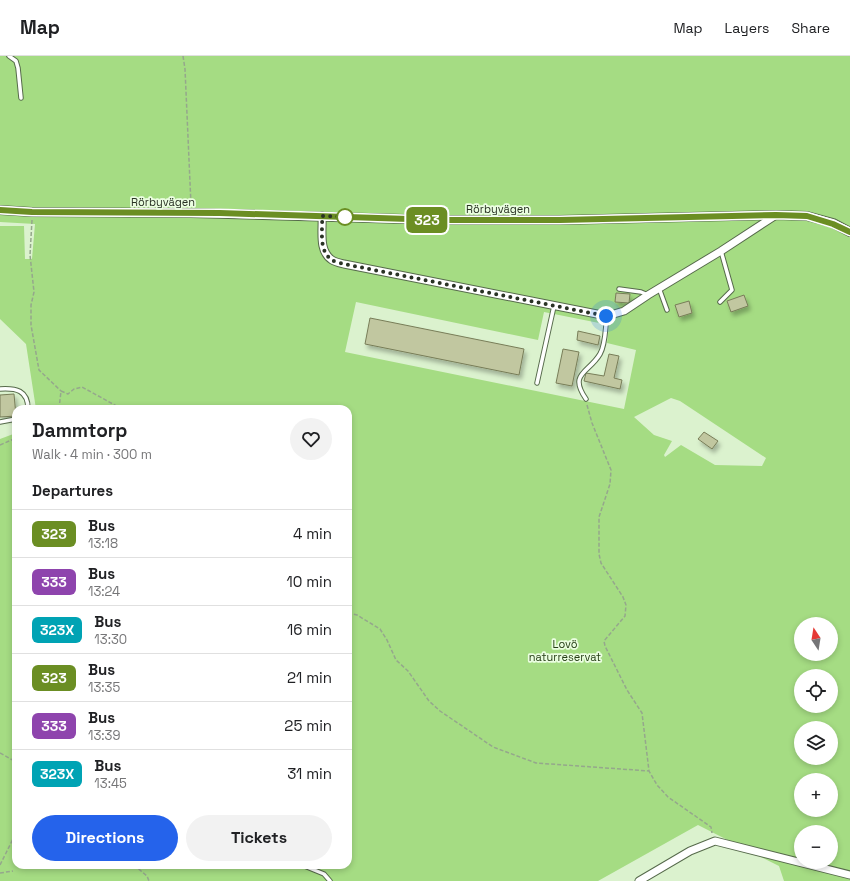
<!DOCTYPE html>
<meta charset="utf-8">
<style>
:root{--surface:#fff;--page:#f2f2f2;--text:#202124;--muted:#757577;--line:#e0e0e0;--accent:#2563eb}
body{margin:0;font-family:"Space Grotesk",sans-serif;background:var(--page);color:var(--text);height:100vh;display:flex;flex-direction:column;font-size:15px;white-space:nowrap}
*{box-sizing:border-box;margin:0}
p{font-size:13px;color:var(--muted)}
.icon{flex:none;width:22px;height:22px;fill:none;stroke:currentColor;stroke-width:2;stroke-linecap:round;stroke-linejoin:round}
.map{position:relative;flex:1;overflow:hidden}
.drawer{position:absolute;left:12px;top:349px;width:340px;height:464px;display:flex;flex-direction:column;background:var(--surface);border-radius:12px;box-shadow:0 2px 6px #0003}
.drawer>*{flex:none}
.badge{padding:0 8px;border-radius:6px;font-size:14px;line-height:26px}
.needle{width:26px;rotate:348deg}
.fabs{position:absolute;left:794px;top:561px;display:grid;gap:8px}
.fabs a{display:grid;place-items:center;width:44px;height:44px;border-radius:50%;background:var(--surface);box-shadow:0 2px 6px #0003;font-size:20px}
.you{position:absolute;width:20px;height:20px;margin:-10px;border:3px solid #fff;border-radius:50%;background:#1a73e8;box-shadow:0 0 0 6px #1a73e833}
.map>.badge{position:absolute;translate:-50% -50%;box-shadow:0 0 0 2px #fff}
h2{padding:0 20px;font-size:15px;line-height:36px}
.round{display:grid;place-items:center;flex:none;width:42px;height:42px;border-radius:21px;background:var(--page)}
.overview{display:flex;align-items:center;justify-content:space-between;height:68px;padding:0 20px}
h1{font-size:19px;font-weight:700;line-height:30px}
.cta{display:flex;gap:8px;margin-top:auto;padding:8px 20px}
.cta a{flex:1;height:46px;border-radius:24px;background:var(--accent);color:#fff;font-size:16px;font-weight:700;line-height:46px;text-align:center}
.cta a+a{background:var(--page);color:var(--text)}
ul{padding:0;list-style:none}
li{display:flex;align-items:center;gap:12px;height:48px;padding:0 20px;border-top:1px solid var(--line)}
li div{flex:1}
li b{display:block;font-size:15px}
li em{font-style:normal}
li .badge{min-width:44px;font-weight:700;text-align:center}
header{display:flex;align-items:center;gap:24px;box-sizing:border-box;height:56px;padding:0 20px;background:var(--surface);border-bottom:1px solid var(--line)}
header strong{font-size:19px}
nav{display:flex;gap:22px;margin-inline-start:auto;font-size:14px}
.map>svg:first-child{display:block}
</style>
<header>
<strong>Map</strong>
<nav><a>Map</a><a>Layers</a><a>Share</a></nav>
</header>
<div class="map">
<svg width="850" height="825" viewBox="0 0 850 825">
<defs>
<filter id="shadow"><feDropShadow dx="2.5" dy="4" stdDeviation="2" flood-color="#0004"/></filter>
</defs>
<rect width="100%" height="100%" fill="#dbf2ce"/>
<path fill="#a5dc83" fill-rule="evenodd" d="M0 0H850V825H784L779 810 698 769 598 825H0V383L16 377V809H348V353H36L26 288 0 263V170H24L25 203H32L35 168 0 166ZM356 246 538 284 544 256 609 269 607 287 636 294 624 353 345 296ZM671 342 680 345 766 402 762 410 715 409 681 389 665 401 664 399 672 385 654 379 634 361ZM801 568H831V598H801ZM801 620H831V650H801ZM801 672H831V702H801ZM801 724H831V754H801ZM801 776H831V806H801Z"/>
<path fill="#c1c7a0" stroke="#787d58" filter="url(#shadow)" d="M616 237 630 238 629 247 615 246Z
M744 239 748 250 731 256 727 245Z
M689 245 692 257 679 261 675 249Z
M370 262 524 293 519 319 365 288Z
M578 275 600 280 598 289 577 284Z
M563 293 579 296 572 330 556 327Z
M609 298 619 300 614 322 622 324 620 333 584 325 586 317 604 320Z
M14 338 16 360 0 361V339Z
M704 376 718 385 712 393 698 383Z"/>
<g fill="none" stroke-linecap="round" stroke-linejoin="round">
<g stroke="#566a4b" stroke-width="5.5">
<path id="service" d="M9 0 16 5 18 12 21 42
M659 232 667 254
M619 233 641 236 648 239
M720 246 732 234 721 195
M537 327 554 250
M0 333C16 332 28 334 28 353
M586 343C568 317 589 317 600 298 606 288 605 272 607 260
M0 366 16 363
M302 809 324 818 330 825"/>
</g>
<g stroke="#566a4b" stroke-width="9">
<path id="minor" d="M322 160C323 174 318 195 332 204 335 206 340 207 344 208L607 260 624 255 648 239 721 195 776 159
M639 825 690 795 715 785 850 819"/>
</g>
<g stroke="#566a4b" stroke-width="10">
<path id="tertiary" d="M0 154 32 156 191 157 439 164H560L776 159 807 160 833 167 850 176"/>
</g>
<path stroke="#95a78c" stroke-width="1.5" stroke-dasharray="4 2" stroke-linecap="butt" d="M183 0 185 13 191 149
M32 164 30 199 34 236 31 249V269L39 314 61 335
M587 349 592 367 611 414 610 428 599 461V498L601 507 623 541 626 549 625 560 604 585 605 590 627 634 642 657 649 715 657 729 668 741 711 771 712 777
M59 353 61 335 68 338 74 333 82 331 122 353H138
M219 353 224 351 231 353
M0 389 16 382
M348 557 357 559 380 573 387 584 396 604 408 615 429 645 440 655 493 691 536 707 649 715
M0 697 16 706
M0 809 16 777
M134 809 147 820 149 825
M0 817 13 815"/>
<use href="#service" stroke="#fff" stroke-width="3.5"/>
<use href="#minor" stroke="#fff" stroke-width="7"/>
<use href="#tertiary" stroke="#fff" stroke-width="8"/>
</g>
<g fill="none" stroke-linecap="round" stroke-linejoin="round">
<g stroke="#fff" stroke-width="9">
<path id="line" d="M0 154 32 156 220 157 440 164H560L776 159 807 160 833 168 850 176"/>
</g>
<use href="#line" stroke="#6b8e23" stroke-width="6"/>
<path stroke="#293224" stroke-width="4" stroke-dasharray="0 7.2" d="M345 161H352L322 160C323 174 318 195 332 204 335 206 340 207 344 208L606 260"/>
</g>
<circle fill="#fff" stroke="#6b8e23" stroke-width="2" cx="345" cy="161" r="8"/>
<g text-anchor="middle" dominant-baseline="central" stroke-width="3.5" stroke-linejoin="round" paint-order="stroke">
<g font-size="11" fill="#293224" stroke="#ebfee1">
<text x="163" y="146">Rörbyvägen</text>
<text x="498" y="153">Rörbyvägen</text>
</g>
<g font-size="11" fill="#263e16" stroke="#ebfee1">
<text x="565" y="588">Lovö<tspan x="565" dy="13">naturreservat</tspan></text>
</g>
</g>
</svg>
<div class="fabs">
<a><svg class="needle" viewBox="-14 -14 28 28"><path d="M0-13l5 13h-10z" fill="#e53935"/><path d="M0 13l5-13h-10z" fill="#757577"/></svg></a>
<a><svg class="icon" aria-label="locate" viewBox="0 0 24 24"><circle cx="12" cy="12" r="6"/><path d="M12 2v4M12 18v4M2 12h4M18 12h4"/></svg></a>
<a><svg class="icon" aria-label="layers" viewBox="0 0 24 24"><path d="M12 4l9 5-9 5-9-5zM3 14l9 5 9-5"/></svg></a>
<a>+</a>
<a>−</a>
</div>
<div class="you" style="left:606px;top:260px"></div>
<b class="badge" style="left:427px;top:164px;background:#6b8e23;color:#fff">323</b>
<section class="drawer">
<div class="overview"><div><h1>Dammtorp</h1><p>Walk · 4 min · 300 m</p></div><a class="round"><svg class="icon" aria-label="heart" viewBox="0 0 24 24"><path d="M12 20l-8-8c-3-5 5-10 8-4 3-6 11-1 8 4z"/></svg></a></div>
<h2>Departures</h2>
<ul>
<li><span class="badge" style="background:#6b8e23;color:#fff">323</span><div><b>Bus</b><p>13:18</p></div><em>4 min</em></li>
<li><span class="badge" style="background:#8e44ad;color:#fff">333</span><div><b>Bus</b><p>13:24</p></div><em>10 min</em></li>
<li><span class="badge" style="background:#00a3b4;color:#fff">323X</span><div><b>Bus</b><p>13:30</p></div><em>16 min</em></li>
<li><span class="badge" style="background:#6b8e23;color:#fff">323</span><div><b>Bus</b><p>13:35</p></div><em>21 min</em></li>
<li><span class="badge" style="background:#8e44ad;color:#fff">333</span><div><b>Bus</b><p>13:39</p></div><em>25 min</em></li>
<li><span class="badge" style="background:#00a3b4;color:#fff">323X</span><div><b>Bus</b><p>13:45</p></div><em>31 min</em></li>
</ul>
<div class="cta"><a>Directions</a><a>Tickets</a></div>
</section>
</div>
